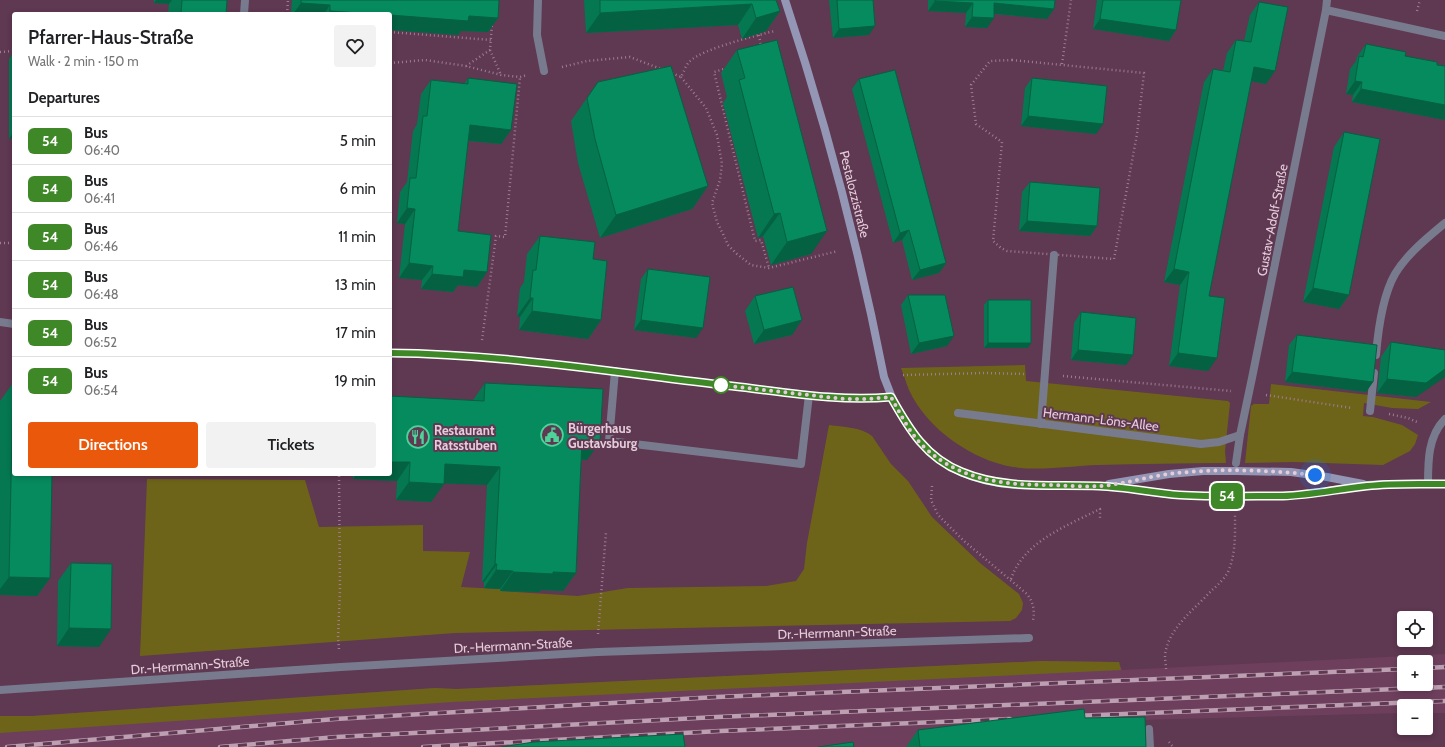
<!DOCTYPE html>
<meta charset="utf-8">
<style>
:root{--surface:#fff;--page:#f2f2f2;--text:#202124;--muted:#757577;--line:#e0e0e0;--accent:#ea580c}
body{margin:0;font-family:Cabin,sans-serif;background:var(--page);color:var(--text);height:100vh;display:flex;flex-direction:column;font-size:15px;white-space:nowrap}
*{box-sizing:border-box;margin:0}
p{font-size:13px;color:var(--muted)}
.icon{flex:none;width:22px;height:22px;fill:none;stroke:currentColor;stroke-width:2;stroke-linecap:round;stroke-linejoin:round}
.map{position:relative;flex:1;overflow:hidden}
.details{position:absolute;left:12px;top:12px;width:380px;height:464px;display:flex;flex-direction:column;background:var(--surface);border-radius:4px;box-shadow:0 2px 6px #0003}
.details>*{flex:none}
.badge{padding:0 8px;border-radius:6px;font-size:14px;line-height:26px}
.fabs{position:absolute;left:1397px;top:611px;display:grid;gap:8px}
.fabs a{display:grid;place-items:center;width:36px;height:36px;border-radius:4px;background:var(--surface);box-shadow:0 2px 6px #0003;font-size:20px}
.you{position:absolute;width:20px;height:20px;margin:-10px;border:3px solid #fff;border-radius:50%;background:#1a73e8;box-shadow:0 0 0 6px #1a73e833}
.map>.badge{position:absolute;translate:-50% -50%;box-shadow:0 0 0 2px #fff}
h2{padding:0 16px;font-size:15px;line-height:36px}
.round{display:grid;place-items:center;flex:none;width:42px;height:42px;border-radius:4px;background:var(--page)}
.overview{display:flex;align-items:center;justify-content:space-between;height:68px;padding:0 16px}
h1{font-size:19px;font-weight:600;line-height:30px}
.action{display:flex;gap:8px;margin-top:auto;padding:8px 16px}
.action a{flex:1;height:46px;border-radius:4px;background:var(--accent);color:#fff;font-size:16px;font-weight:600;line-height:46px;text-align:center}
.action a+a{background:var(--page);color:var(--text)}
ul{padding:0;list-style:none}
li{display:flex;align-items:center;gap:12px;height:48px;padding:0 16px;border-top:1px solid var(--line)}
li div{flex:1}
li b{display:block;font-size:15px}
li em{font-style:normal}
li .badge{min-width:44px;font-weight:700;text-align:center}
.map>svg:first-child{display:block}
</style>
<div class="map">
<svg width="1445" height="747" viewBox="0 0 1445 747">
<rect width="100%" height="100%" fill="#5f3851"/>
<path fill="#6d3f5d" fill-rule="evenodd" d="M1445 654V713H1426V706H1404V713L1141 720 1082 747H0V716H32L435 688 456 689 1041 661 1119 662 1122 670ZM1404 662H1426V684H1404Z"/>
<path fill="#6e6419" d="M1025 365 1026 381 1228 401 1230 403 1225 451 1226 463C1183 463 1141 464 1098 465 1071 466 1041 471 1013 467 972 460 927 429 909 390 906 383 904 375 901 368Z
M1271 384 1431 402 1418 409 1392 408 1364 403 1363 416 1373 417 1402 425 1418 435 1415 444 1410 451 1383 465 1294 462 1245 463 1251 406 1254 404H1269Z
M829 425C843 427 861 427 872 436L891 464 908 481 932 517 980 563 1019 594 1023 603 1022 610 1016 618 1010 621 455 633 140 656 147 479 305 480 319 527 423 525V551L470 552 461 587 500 589 501 591 578 596 628 588 766 586 796 581 804 569 807 543Z
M1041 661 1119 662 1121 670 452 702 0 733V716H32L435 688 456 689Z"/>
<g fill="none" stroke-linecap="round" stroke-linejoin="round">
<path stroke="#9e7d92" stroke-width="2.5" stroke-dasharray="1 3" stroke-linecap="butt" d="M1417 11 1420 0
M287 14 288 0
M390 32 491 40
M759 35 761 46
M490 50 501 75
M0 52 14 51
M1012 60 1144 73 1137 134 1114 259 1007 251 1001 248 993 241 1002 142 976 124 971 85 990 61Z
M390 63 425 60 466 66 501 75 520 77 527 75
M1062 64 1071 0
M466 66 490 50 492 24
M562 67 587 61 630 57 661 69
M727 68 714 72 755 241 761 240 769 268
M672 73 681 77C684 72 686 64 690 61 703 49 757 35 775 31
M681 77 706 108 717 135 722 164 720 180 712 203 717 222 723 234 728 245 737 254 751 265 769 268 838 251
M0 243H14
M482 340 496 236 505 237 520 77
M903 375 984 373 1026 374
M1063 376 1231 391
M1266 395 1352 408
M1389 414 1408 418 1417 422
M932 486 931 500 938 515 964 541 1027 594C1033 602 1035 610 1033 620
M1011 579C1024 541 1067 526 1100 509V519
M598 634 606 532
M339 649 338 638 340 590 339 474
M1166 669C1166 665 1165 660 1165 656 1167 629 1195 609 1212 590 1218 585 1224 579 1228 572 1236 554 1235 533 1235 515
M1169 742 1173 747"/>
<path stroke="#787a8e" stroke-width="8" d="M538 0 537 35 544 71
M1376 355C1378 331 1383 295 1395 274 1407 254 1427 238 1445 223
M615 371 609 441 801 464 809 395
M1370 411 1374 373
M1041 424 1054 255
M1236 463 1240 435"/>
<path stroke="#787a8e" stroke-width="8" d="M1327 0 1326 10 1445 36
M244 14 245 0
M0 322 14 324
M390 353C506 354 618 373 732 386 785 392 838 401 891 397
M958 413 1201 444 1219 442 1240 435 1252 378 1326 10
M1428 484C1428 461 1428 436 1445 419
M0 690 341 667 598 652 1029 638
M1149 729 1150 747"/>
<path stroke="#9396b4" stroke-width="8" d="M785 0C826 123 859 249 884 377 898 417 921 454 961 472 1003 491 1053 485 1098 486 1126 486 1153 494 1181 495 1215 497 1249 496 1282 496 1311 495 1339 488 1368 485 1393 483 1420 484 1445 484
M1109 484 1169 474 1203 471H1236L1291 472 1327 477 1363 484"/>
<g stroke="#bc9fb1" stroke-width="4.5">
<path id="rail" d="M1426 668 1445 667
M1074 716 1445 701
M7 747 335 719 717 697 1404 669
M220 747 337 737 717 717 1445 687
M423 747 720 731 1010 719"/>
</g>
<use href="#rail" stroke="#5f3851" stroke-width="3" stroke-dasharray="9" stroke-linecap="butt"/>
</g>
<path fill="#057851" d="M154 0H227L226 14H168L169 4 154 3Z
M292 0H499L498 18 488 32 461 31 458 35 390 30V14H291Z
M584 0H776L780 11 766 31 742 39 738 25 586 33Z
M829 0H873L869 35 833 38Z
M928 0H1055L1054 9 1047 19 994 14 987 28 965 27 966 13 928 11Z
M1097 0H1181L1176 30 1169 41 1093 29Z
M1259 2 1266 84 1251 81 1209 296 1208 371 1169 366 1180 285 1164 282 1204 82 1213 69 1223 71 1227 53 1236 40 1244 41 1250 15Z
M1366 44 1405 56 1445 66V120L1352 102 1353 95 1346 94 1350 69 1356 61 1357 57Z
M737 50 811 254 771 265 763 236 758 238 723 103 727 97 721 73Z
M14 52V139H9V59Z
M468 78 511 130 501 144 468 141 458 231 487 272 477 287 458 285 453 292 421 289 422 280 399 278 405 224 397 223 400 192 407 182 413 131 417 124 421 94 431 80 464 84Z
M1032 78 1096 134 1021 126 1025 88Z
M859 79 946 263 939 273 912 280 902 240 893 243 852 89Z
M598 82 708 186 692 209 600 238 578 163 571 121Z
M1344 132 1349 295 1339 309 1303 302 1334 147Z
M1030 182 1097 226 1090 236 1019 231 1022 192Z
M540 236 593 259 601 320 588 339 519 330 520 317 517 316 520 288 524 282 527 254Z
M648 269 696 338 634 330 641 279Z
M908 295 947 346 911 354 901 305Z
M755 296 792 335 754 344 745 311Z
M988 300 1028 348H984V305Z
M1081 312 1126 365 1071 360 1074 323Z
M1297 335 1373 382 1366 392 1285 382 1289 345Z
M1391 342 1416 397 1377 393 1381 357Z
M13 383 50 578 37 596 0 595V401Z
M485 383 587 460H581L576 573 563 591 541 590 540 592 500 591V589L484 588V582H482L487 485 444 483 431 502 396 500 397 481 353 479V474H390L473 400Z
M71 563 99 647 57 646 58 581Z
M1085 718 1146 747H906L918 730Z"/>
<path fill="#046142" d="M156 0H172L169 4 154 3Z
M935 1 973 3 966 13 928 11Z
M301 3 330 5 324 14H293Z
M994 3 1054 9 1047 19 987 13Z
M752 4 738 25 586 33 600 13Z
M330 11 375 14H327Z
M780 11 766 31 742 39 756 18Z
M390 15 469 16 498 18 488 32 461 31 458 35 390 30Z
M972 17 994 18 987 28 965 27Z
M1100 19 1176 30 1169 41 1093 29Z
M875 26 869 35 833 38 839 29Z
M1254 67 1275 71 1266 84 1245 80Z
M1355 81 1362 82 1353 95 1346 94Z
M1361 89 1445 105V120L1352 102Z
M1028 116 1103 124 1096 134 1021 126Z
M470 125 511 130 501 144 460 140Z
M14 131V139H9Z
M708 186 692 209 600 238 616 215Z
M407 208 415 209 405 224 397 223Z
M780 213 763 236 758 238 774 214Z
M1027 221 1097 226 1090 236 1019 231Z
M909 230 902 240 893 243 900 233Z
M827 231 811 254 771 265 787 242Z
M409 263 433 266 422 280 399 278Z
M946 263 939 273 912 280 920 270Z
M1174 269 1189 272 1180 285 1164 282Z
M464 270 487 272 477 287 458 285 453 292 421 289 432 274Z
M1313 288 1349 295 1339 309 1303 302Z
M530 298H533L520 317 517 316Z
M532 311 601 320 588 339 519 330Z
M641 320 703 328 696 338 634 330Z
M802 320 792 335 754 344 764 330Z
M954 336 947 346 911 354 919 343Z
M988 343H1031L1028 348H984Z
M1078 350 1133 355 1126 365 1071 360Z
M1178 353 1217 358 1208 371 1169 366Z
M1445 369V377L1416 397 1377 393 1387 379Z
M1292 372 1373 382 1366 392 1285 382Z
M582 441 600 442 587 460 569 459Z
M390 462H410L397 481 353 479 356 474H390Z
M445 464 500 467 487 485 432 483Z
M409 482 444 484 431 502 396 500Z
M495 564H497L484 582H482Z
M496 570 513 571 500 589 484 588Z
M513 572H553L576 573 563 591 541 590 540 592 500 591Z
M9 577 50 578 37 596 0 595V589Z
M69 628 111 629 99 647 57 646Z"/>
<path fill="#068b5e" stroke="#046142" d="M182 0H227L226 14H181Z
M301 0H499L498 18 469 16 468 21 390 15V14H375L330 11V5L301 3Z
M600 0H776L780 11 756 18 752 4 600 13Z
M837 0H873L875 26 839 29Z
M935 0H1055L1054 9 994 3V18L972 17 973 3 935 1Z
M1103 0H1181L1176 30 1100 19Z
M1259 2 1288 7 1275 71 1254 67 1209 296 1225 298 1217 358 1178 353 1189 272 1174 269 1213 69 1230 72 1236 40 1251 42Z
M777 40 827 231 787 242 780 213 774 214 739 80 745 78 737 50Z
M1366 44 1406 52 1405 56 1437 62V65L1445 66V105L1361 89 1362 82 1355 81 1359 56 1363 57Z
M671 66 708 186 616 215 595 139 587 98 598 82Z
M895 70 946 263 920 270 909 230 900 233 859 79Z
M468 78 517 84 511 130 470 125 458 231 491 235 487 272 464 270 463 277 432 274 433 266 409 263 415 209 407 208 410 178H416L423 116H427L431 80 468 84Z
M1032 78 1107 86 1103 124 1028 116Z
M1344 132 1380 139 1349 295 1313 288Z
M1030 182 1100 188 1097 226 1027 221Z
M540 236 595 242 593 259 607 261 601 320 532 311 533 298H530L533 270H536Z
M648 269 710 277 703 328 641 320Z
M793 287 802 320 764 330 755 296Z
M908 295H945L954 336 919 343Z
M988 300H1031V343H988Z
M1081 312 1136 318 1133 355 1078 350Z
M1297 335 1377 345 1373 382 1292 372Z
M1391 342 1445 350V369L1426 383 1387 379Z
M13 383H14V474H52L50 578 9 577Z
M485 383 603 389 600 442 582 441 576 573 553 572V574L513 572V571L496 570 497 564H495L500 467 445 464 444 484 409 482 410 462H390V396L484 401Z
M71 563 112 564 111 629 69 628Z
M1084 709 1085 718 1145 717 1146 747H920L918 730Z
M683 734 685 747H501L534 742Z
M853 742 854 747H818Z"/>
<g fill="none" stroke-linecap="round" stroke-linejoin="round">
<g stroke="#fff" stroke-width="9">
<path id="line" d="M390 353C505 354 618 373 732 386 785 392 838 402 891 397 909 429 926 458 962 472 1005 490 1053 484 1099 486 1126 487 1153 493 1180 495 1214 497 1249 496 1283 496 1311 495 1338 489 1367 486 1392 483 1419 484 1445 484"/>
</g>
<use href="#line" stroke="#3f8827" stroke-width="6"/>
<path stroke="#e5ccdb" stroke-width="4" stroke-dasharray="0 7.2" d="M721 385 844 399H868L891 397C901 415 910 434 925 448 963 482 1006 485 1055 485 1070 486 1086 487 1101 486 1124 484 1146 477 1169 474 1216 468 1268 470 1315 475"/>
</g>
<defs>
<g id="civic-ring" transform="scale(1.15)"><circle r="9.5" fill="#5f3851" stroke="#4dd39a" stroke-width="1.5"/><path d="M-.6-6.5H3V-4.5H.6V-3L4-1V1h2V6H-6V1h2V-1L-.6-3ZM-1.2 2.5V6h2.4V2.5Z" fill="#4dd39a"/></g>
<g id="restaurant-ring" transform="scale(1.15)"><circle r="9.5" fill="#5f3851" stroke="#4dd39a" stroke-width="1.5"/><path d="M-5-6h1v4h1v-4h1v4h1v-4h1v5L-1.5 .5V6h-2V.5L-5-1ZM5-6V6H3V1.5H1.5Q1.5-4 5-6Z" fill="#4dd39a"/></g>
</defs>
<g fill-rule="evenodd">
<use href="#civic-ring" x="552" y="435"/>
<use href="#restaurant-ring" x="418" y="437"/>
</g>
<circle fill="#fff" stroke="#3f8827" stroke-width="2" cx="721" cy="385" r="8"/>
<g text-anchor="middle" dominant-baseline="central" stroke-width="4" stroke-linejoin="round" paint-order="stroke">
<g font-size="13" fill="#e5ccdb" stroke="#5f3851">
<text transform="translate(855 194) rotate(76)">Pestalozzistraße</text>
<text transform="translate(1272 220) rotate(-79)">Gustav-Adolf-Straße</text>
<text transform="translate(1101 419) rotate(7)">Hermann-Löns-Allee</text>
<text transform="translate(837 632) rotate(-2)">Dr.-Herrmann-Straße</text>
<text transform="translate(513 645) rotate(-3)">Dr.-Herrmann-Straße</text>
<text transform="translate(190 665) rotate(-4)">Dr.-Herrmann-Straße</text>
</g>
<g font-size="13" font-weight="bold" fill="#e5ccdb" stroke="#5f3851" text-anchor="start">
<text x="568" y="428">Bürgerhaus<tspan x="568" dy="15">Gustavsburg</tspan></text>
<text x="434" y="430">Restaurant<tspan x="434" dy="15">Ratsstuben</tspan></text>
</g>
</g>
</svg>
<div class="fabs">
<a><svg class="icon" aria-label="locate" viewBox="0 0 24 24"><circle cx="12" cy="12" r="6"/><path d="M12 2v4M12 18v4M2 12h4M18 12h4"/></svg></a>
<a>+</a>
<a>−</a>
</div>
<div class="you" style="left:1315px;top:475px"></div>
<b class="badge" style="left:1227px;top:496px;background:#3f8827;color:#fff">54</b>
<section class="details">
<div class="overview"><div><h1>Pfarrer-Haus-Straße</h1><p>Walk · 2 min · 150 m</p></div><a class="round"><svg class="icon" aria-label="heart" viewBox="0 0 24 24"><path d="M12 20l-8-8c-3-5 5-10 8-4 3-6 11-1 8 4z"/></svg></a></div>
<h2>Departures</h2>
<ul>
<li><span class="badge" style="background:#3f8827;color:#fff">54</span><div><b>Bus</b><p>06:40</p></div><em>5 min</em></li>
<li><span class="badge" style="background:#3f8827;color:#fff">54</span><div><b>Bus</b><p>06:41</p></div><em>6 min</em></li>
<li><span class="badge" style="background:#3f8827;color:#fff">54</span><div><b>Bus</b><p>06:46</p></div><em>11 min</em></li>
<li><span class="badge" style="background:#3f8827;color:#fff">54</span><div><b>Bus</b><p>06:48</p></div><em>13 min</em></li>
<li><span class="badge" style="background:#3f8827;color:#fff">54</span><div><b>Bus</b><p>06:52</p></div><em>17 min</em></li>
<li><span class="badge" style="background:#3f8827;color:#fff">54</span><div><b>Bus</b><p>06:54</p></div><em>19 min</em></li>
</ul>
<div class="action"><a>Directions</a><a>Tickets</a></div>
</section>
</div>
